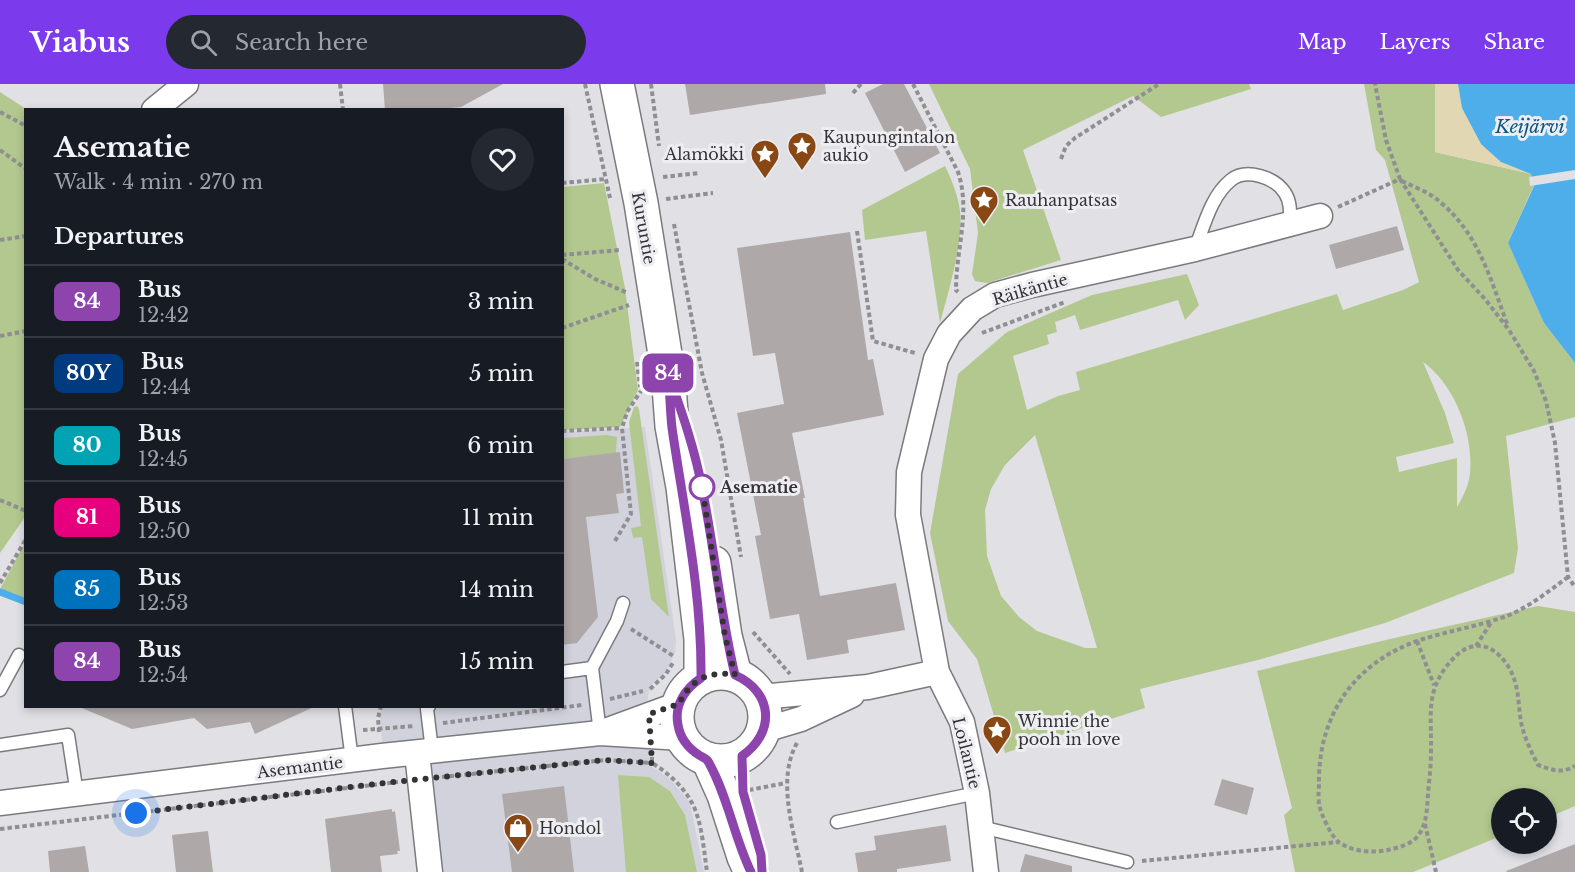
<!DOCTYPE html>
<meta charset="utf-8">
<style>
:root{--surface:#171b24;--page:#242831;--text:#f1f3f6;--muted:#9ea1a6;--line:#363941;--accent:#7c3aed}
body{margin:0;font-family:"Libre Baskerville",serif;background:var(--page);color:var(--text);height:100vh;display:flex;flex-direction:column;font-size:22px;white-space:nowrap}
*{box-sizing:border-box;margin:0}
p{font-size:20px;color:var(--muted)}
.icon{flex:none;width:33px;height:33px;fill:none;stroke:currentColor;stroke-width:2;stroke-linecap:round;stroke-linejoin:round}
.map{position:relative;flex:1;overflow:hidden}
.panel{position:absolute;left:24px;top:24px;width:540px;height:600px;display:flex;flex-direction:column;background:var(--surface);border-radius:0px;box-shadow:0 3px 9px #0003}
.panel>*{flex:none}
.badge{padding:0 12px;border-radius:9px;font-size:21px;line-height:39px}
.tools{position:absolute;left:1491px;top:704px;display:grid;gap:12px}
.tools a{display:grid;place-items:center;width:66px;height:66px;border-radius:50%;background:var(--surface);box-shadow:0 3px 9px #0003;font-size:30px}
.you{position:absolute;width:30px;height:30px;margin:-15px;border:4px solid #fff;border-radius:50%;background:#1a73e8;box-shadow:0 0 0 9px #1a73e833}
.map>.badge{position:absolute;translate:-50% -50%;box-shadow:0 0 0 3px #fff}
h2{padding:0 30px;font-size:22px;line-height:54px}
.round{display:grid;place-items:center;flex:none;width:63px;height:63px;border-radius:32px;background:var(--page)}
.overview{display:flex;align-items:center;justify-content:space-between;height:102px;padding:0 30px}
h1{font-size:28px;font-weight:800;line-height:45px}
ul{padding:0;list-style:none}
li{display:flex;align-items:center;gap:18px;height:72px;padding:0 30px;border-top:2px solid var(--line)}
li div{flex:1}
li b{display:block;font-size:22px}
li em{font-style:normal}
li .badge{min-width:66px;font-weight:700;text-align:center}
header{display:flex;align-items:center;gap:36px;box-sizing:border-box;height:84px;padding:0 30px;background:var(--accent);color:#fff}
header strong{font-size:28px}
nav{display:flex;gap:33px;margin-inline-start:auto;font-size:21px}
.search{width:420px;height:54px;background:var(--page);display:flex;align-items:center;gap:15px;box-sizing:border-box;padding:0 21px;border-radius:33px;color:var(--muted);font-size:22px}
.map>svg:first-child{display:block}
</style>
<header>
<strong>Viabus</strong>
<div class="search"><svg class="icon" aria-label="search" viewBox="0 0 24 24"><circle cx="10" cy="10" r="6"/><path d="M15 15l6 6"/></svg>Search here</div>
<nav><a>Map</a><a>Layers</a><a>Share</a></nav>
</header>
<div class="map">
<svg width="1575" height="788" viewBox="0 0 1575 788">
<rect width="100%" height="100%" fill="#e0e0e5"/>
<path fill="#d2d2dd" d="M645 343 676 556 675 569 665 589 650 602 646 626 651 682 670 695 690 719 704 788H433L419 667 383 670 380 633 382 623 562 622 563 348Z"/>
<path fill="#b3c88f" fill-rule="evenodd" d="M929 0H1249L1251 5 1161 33 1133 12 1023 66 1061 176 987 199 975 197 972 190 978 149 970 85Z
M1364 0H1435V68L1531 90 1534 101 1508 159 1544 239 1575 279V333L1506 352 1518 464 1514 489 1385 539 1258 576 1140 605 1145 624 1005 669 977 575 948 537 930 449 958 290 1007 248 1092 211 1187 190 1199 221 1185 236 1178 216 1080 246 1075 231 1055 238 1057 248 1047 251 1049 260 1013 272 1027 326 1058 312 1080 306 1076 288 1337 210 1343 226 1403 206 1419 198 1385 76 1376 66ZM1423 278C1454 300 1474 350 1470 389 1469 401 1463 413 1457 423V374L1399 388 1396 373 1454 359 1445 329ZM1035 351 1097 564H1085L1037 547 1019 533 1001 512 987 472 985 426 991 405 1005 381Z
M0 8 26 25 25 433 0 469Z
M945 82C952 97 958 111 960 127 964 157 948 209 940 239L926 147 865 156 862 126Z
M604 99 625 204 638 306 620 343 563 346V103Z
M637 322 639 325 669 533 651 515 642 453 633 454 631 444 641 442 629 338 634 323Z
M607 351 617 353 616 369 563 375V354Z
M25 459V518L0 505Z
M1538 522 1575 528V722L1547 734 1546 714H1502L1501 752 1413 788H1295L1284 731 1292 724 1257 587 1390 555Z
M618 691 649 693 670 707 685 731 697 788H626Z"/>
<path fill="#e1d7b2" d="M1435 0H1458L1462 24 1481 60 1501 78 1531 90 1435 68Z"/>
<path fill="#4daee9" d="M1458 0H1575V279L1544 239 1508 159 1534 102 1531 90 1501 78 1481 60 1462 24Z"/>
<path fill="#e0e0e5" d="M1575 86V95L1530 102 1529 93Z"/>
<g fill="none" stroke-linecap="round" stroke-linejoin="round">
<path stroke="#4daee9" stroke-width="7" d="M0 508 26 518"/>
</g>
<path fill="#aea9a8" d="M383 0H503L461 23 430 26H385Z
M685 0H825L826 10 690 31Z
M883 0H904L940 69 905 88 865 9Z
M1397 142 1404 166 1336 185 1329 161Z
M850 148 868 276 873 275 884 331 792 349 805 414H803L820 512 896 499 905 546 847 556 849 569 807 576 799 530 770 535 755 452 761 451 737 329 784 320 775 269 753 272 737 164Z
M620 368 624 409 616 410 619 429 586 433 598 533 577 559 562 561V375Z
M77 622H316L255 650 250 638 207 645 194 634 132 645Z
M1222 695 1254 704 1247 731 1214 721Z
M564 702 574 788H512L502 710Z
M392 725V728L395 727 400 767H397L398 770 380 772 382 788H331L325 735Z
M946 741 951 777 897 785V788H858L855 769 876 766 874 752Z
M208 747 213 788H176L172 751Z
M1575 760V788H1507L1506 787Z
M85 762 89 788H50L48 767Z
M1025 770 1072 782V788H1020Z"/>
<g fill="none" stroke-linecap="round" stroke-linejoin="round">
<g stroke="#7b7b7f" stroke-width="15">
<path id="service" d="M1195 165C1204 142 1211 112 1231 96 1246 84 1275 93 1285 109 1291 118 1290 129 1290 140
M592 584 600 649
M562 588 592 584 617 537 623 519
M0 606 19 571
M345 622 352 676
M429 622 427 625 432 667
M0 661 68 651 77 710
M837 738 977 709
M981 743 1127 778"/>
</g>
<g stroke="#7b7b7f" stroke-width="27">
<path id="minor" d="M154 26 186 0
M761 613 868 603 937 588
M608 646 679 620
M764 646 801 635 852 611
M417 669 430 788
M0 719 382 672 600 649 682 654
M986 788 977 709 962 638 937 588 908 431 909 388 936 275 949 250 972 225 995 211 1032 201 1195 165 1320 132"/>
</g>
<g stroke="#7b7b7f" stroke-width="36">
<path id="secondary" d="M617 0 641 119 668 289 672 342 683 403 701 555V594
M714 479 725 552 735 591
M677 633a44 44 0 1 1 88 0a44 44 0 1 1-88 0Z
M708 675 724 711 744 773 751 788"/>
</g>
<path stroke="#8f8f93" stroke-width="4" stroke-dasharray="4.5 3" stroke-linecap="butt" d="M340 0 343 26
M585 0 610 114
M651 0 659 62
M913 0 958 88C971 127 956 165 956 206L958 208
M853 9 861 0
M0 28 26 42
M0 66 26 85
M1061 75 1066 62 1075 54 1159 0
M663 93 699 89
M1400 95 1458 186 1485 215 1509 246 1534 287 1546 317 1555 359 1568 493 1575 503
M1402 97C1414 103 1429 108 1439 117 1480 151 1490 195 1508 242
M562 99 606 95
M666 115 713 109
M1338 123 1400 95 1386 56 1375 0
M674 140 702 289 721 356 741 473
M857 147 873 257 915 269
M0 156 26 152
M562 171 620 166
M562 175 595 195 628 209
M562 244 629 221
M982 249 1065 218
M0 252 26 247
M637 278 640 303
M562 347 622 344
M0 416 26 427
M615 457 631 430 622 344 627 328 641 307
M1568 493C1549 507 1529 523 1507 532 1479 542 1448 547 1420 556 1355 578 1319 630 1319 697 1319 704 1318 712 1319 720 1320 728 1332 755 1340 759 1354 768 1372 769 1388 766 1397 764 1410 761 1417 753 1427 741 1427 725 1428 710 1429 697 1431 683 1431 669 1432 636 1425 611 1446 583 1454 573 1462 564 1475 562 1489 560 1501 571 1508 582 1519 599 1518 619 1521 638 1524 653 1531 667 1538 681 1552 686 1562 690 1575 682
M0 499 26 455
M631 545 675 573
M753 548 790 590
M1417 557 1434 601
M1476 562 1492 537
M650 605 666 590 674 577
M610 615 643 607
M443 639 582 621
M363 646 415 642
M379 648 378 634 381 622
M797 659C776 696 794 748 802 788
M652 673V679C668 689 683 702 692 719 702 737 704 768 707 788
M442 693 605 676 652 679
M749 706 786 699
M1425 740 1436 788
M0 745 398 698
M1142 777 1338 758"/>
<use href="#service" stroke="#fff" stroke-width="12"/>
<use href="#minor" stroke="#fff" stroke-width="24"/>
<use href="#secondary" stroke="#fff" stroke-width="33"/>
</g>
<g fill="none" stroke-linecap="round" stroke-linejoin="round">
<g stroke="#fff" stroke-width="14">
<path id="line" d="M751 788C734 753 728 713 709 679 707 674 703 674 699 671 688 664 680 653 678 641 674 621 685 605 701 594 702 510 684 426 672 344 670 326 670 307 668 289 681 326 695 365 702 404 715 466 720 529 735 591 773 608 776 648 742 672L743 708 761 771 762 788"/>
</g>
<use href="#line" stroke="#8e44ad" stroke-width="9"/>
<path stroke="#333335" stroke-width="6" stroke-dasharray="0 10.8" d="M136 729 384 699 605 676 652 679 649 630 679 620C690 596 709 586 735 591L725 552 702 403"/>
</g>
<defs>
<g id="sight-pin" transform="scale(1.5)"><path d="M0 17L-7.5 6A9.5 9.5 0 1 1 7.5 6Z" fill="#894714" stroke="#ededf2"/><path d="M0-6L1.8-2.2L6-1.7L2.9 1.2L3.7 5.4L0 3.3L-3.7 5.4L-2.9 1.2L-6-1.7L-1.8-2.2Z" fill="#fff"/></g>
<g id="shop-pin" transform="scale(1.5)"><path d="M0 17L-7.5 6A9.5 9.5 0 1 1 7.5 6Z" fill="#894714" stroke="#ededf2"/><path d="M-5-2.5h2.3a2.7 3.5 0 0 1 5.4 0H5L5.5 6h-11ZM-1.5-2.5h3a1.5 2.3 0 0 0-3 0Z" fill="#fff"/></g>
</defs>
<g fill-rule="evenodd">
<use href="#sight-pin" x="802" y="62"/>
<use href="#sight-pin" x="765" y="70"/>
<use href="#sight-pin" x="984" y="116"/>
<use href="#sight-pin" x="997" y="646"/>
<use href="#shop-pin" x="518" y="744"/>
</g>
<circle fill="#fff" stroke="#8e44ad" stroke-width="3" cx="702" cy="403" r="12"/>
<g text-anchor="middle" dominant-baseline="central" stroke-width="6" stroke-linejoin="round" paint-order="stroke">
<g font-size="16" fill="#333335" stroke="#ededf2" text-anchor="start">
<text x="823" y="53">Kaupungintalon<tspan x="823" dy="18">aukio</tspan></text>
<text x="744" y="70" text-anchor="end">Alamökki</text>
<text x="1005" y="116">Rauhanpatsas</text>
<text x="1018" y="637">Winnie the<tspan x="1018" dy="18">pooh in love</tspan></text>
<text x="539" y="744">Hondol</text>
</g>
<g font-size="16" fill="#333335" stroke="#ededf2">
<text transform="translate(644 144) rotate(80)">Kuruntie</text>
<text transform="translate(1030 205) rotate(-16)">Räikäntie</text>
<text transform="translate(967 669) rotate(76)">Loilantie</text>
<text transform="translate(300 683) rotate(-7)">Asemantie</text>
</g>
<g font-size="16" font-weight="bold" fill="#333335" stroke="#ededf2" text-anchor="start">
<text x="720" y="403">Asematie</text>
</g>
<g font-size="18" font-style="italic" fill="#0b577e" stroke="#ededf2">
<text x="1530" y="43">Keijärvi</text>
</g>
</g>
</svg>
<div class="tools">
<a><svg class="icon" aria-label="locate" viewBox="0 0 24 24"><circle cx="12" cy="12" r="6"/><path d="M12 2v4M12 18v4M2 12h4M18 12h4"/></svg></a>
</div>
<div class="you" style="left:136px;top:729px"></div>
<b class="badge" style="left:668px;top:289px;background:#8e44ad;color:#fff">84</b>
<section class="panel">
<div class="overview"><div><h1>Asematie</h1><p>Walk · 4 min · 270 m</p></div><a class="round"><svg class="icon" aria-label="heart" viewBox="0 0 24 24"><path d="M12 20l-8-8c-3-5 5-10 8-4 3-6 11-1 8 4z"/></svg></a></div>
<h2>Departures</h2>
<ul>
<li><span class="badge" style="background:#8e44ad;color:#fff">84</span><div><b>Bus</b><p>12:42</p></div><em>3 min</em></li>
<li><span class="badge" style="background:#003b80;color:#fff">80Y</span><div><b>Bus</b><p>12:44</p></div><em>5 min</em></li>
<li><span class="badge" style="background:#00a3b4;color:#fff">80</span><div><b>Bus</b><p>12:45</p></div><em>6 min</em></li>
<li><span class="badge" style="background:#e6007e;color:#fff">81</span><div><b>Bus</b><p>12:50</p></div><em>11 min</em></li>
<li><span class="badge" style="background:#0072bc;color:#fff">85</span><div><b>Bus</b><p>12:53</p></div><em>14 min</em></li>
<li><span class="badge" style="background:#8e44ad;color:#fff">84</span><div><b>Bus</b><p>12:54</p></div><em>15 min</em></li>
</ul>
</section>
</div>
